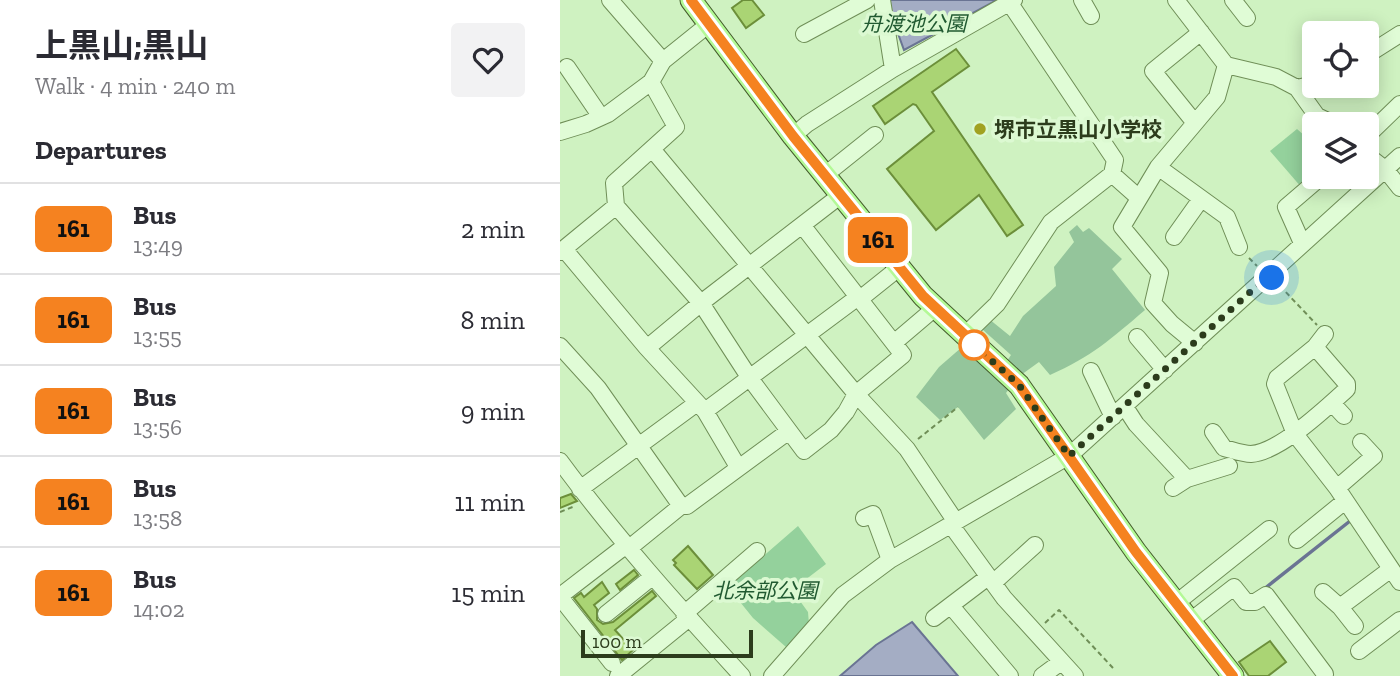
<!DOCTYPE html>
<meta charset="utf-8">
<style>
:root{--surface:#fff;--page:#f2f2f3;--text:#2b2b33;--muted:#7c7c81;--line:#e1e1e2}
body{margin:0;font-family:"Zilla Slab","Noto Sans JP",serif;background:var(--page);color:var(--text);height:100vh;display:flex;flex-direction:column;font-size:26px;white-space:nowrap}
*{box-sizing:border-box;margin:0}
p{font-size:23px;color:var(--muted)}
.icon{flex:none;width:38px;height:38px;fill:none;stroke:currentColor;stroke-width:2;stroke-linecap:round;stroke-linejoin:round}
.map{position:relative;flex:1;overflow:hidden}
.sheet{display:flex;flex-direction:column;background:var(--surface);width:560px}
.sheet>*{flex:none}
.badge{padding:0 14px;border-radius:10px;font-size:24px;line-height:46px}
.controls{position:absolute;left:742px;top:21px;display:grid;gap:14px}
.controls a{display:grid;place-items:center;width:77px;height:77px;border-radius:7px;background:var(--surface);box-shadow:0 4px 18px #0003;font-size:35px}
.scale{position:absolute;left:21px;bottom:18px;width:172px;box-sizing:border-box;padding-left:7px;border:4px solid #2c3c1c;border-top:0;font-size:19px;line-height:24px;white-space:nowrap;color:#2c3c1c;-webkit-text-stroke:5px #dcf9d2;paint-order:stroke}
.you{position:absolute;width:35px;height:35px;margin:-18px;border:5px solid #fff;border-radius:50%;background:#1a73e8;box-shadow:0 0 0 10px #1a73e833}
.map>.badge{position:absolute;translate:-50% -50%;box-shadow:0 0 0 4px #fff}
h2{padding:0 35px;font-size:26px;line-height:63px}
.round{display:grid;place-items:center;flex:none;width:74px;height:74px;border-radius:7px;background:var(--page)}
.headline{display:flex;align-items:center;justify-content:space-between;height:119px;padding:0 35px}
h1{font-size:33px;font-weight:700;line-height:52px}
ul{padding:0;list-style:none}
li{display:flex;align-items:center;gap:21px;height:91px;padding:0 35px;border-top:2px solid var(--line)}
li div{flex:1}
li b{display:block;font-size:26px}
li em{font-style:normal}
li .badge{min-width:77px;font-weight:700;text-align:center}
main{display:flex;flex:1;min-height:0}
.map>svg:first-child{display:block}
</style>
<main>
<section class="sheet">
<div class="headline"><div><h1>上黒山;黒山</h1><p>Walk · 4 min · 240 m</p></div><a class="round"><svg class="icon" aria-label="heart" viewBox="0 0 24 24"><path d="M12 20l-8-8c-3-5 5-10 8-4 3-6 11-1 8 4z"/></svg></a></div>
<h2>Departures</h2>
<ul>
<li><span class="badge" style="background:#f58220;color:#111">161</span><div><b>Bus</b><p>13:49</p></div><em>2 min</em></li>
<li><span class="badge" style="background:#f58220;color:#111">161</span><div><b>Bus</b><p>13:55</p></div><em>8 min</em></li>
<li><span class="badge" style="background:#f58220;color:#111">161</span><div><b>Bus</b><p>13:56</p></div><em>9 min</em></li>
<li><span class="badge" style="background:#f58220;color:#111">161</span><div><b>Bus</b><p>13:58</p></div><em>11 min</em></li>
<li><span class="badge" style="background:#f58220;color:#111">161</span><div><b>Bus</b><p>14:02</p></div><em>15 min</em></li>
</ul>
</section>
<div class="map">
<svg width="840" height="676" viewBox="0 0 840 676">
<rect width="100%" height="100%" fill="#cff2c1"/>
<path fill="#94d19c" d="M737 129 754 144V177L742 188 710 151Z
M238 526 266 564 232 590 248 612 249 624 226 647 193 618 168 587Z"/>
<path fill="#94c59b" d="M517 225 523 232 529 228 562 259 552 269 585 310C551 339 531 357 490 375L479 362 461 375 447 361 451 355 422 329 429 319 450 336 463 316 496 286 494 267 514 242 509 232Z
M402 347C418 362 434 372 449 389L446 393 456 409 424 440 398 407 380 420 356 397 379 367Z"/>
<path fill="#a4adc4" stroke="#6a7493" stroke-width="2" d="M328 0H437L344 50 332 17Z
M352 622 398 676H280L316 645Z"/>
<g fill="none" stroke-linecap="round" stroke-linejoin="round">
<path stroke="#6a7493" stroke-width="3.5" d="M704 589 790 521"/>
</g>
<path fill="#aad474" stroke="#6c8f3a" stroke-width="2" d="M183 0H192L204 15 186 28 172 8Z
M396 49 409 66 372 92 463 225 447 236 419 195 376 230 327 169 374 131 356 105 353 104 325 124 313 106Z
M11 494 17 501 0 508V498Z
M128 546 153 575 137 589 114 565 116 563 113 560Z
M74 570 78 575 60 590 56 584Z
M42 582 49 593 34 605 37 609V620L43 624 53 622 92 591 96 596 55 630 73 650 62 660 14 598 21 593 24 597Z
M710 641 726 662 708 676H689L679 662Z"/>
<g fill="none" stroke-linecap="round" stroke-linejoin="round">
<g stroke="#6f8e57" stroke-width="18">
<path id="minor" d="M50 0 103 61
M322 0 333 69
M522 0 531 16
M616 0 666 65 716 77 737 88 757 116 774 124
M673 0 687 18
M449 2 555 160 552 174 579 198
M149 24 103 61 91 82 116 127 54 183 56 206 141 303 189 377 244 451 271 430 286 412 296 394 343 355 242 225
M244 34 307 0
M807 55 840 34
M7 67 41 117
M737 88 754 84
M635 123 593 71 641 32
M0 132 26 124 48 114 91 82
M233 136 247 124 333 69 454 0
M807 136 840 104
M92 149 296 394 347 449 396 522
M807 155 825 169 840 188
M598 167 667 217 679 247
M265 175 315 135
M614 237 641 199
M742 243 726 207 761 177
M4 249 87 348 145 411 178 467
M0 252 56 206
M765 334 755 347 717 378 715 384 735 434 777 488 840 582
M404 336 437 304 491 222 552 174
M577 337 605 370
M335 342 375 308
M635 343 612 324 593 303 600 273 562 227 598 167 657 97 666 65
M0 346 38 388 121 506
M87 348 141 303 281 195
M531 371 553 417
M772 403 784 416
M565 407 576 424 627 479
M145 411 294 300 300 299 340 267
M653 432 664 448C672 450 683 454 691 454 720 452 766 408 787 389V384L755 347
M0 461C56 537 118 606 182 676
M613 488 627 479 669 466
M777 488 814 456 801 442
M20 489 137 403
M304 518 313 514 330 560
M391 525 444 598 515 676
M737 540 785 501
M68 549 121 506H127L229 431
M433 583 475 545
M763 592 780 607 795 626
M0 596 65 546
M0 597 52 663
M615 604 709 529
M391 606 450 676
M780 607 831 569
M46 614 92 577
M124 614 197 551
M374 618 428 577
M629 622 674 587 686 602H695L706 595 765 674
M799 651 840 620
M58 676 128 619
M212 676 283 595 330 560 509 456 840 156
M482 676 501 662"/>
</g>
<g stroke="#445b2b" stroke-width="23">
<path id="major" d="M131 0 233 136 363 296 459 385 576 552 673 676"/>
</g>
<path stroke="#6f8e57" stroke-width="2" stroke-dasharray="5 3.5" stroke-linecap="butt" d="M689 258 697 266
M720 286 757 325
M358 439 398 407
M0 512 15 506
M485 623 499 610 553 668"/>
<use href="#minor" stroke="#e0fcd6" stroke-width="16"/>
<use href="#major" stroke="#b3f996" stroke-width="21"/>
</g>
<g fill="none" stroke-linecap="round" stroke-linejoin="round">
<g stroke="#fff" stroke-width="16">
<path id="line" d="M131 0 233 136 363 296 459 385 576 552 673 676"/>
</g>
<use href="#line" stroke="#f58220" stroke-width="10"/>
<path stroke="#2c3c1c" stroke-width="7" stroke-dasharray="0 12.6" d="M414 345 459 385 509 456 708 276 712 278"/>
</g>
<circle fill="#a1a221" stroke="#dcf9d2" stroke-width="2.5" cx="420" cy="129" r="7"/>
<circle fill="#fff" stroke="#f58220" stroke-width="3.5" cx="414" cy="345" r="14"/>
<g text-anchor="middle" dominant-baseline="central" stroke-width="7" stroke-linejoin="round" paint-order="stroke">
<g font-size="21" font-style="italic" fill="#215a31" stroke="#dcf9d2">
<text x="354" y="23">舟渡池公園</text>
<text x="205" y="590">北余部公園</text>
</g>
<g font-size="21" font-weight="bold" fill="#2c3c1c" stroke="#dcf9d2" text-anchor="start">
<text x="434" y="129">堺市立黒山小学校</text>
</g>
</g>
</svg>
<div class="controls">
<a><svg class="icon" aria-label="locate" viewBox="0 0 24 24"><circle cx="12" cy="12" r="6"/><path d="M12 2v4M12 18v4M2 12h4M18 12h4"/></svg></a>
<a><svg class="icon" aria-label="layers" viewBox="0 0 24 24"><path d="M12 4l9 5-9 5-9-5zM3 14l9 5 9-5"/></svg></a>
</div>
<div class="scale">100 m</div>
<div class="you" style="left:712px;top:278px"></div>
<b class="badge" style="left:318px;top:240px;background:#f58220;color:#111">161</b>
</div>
</main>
